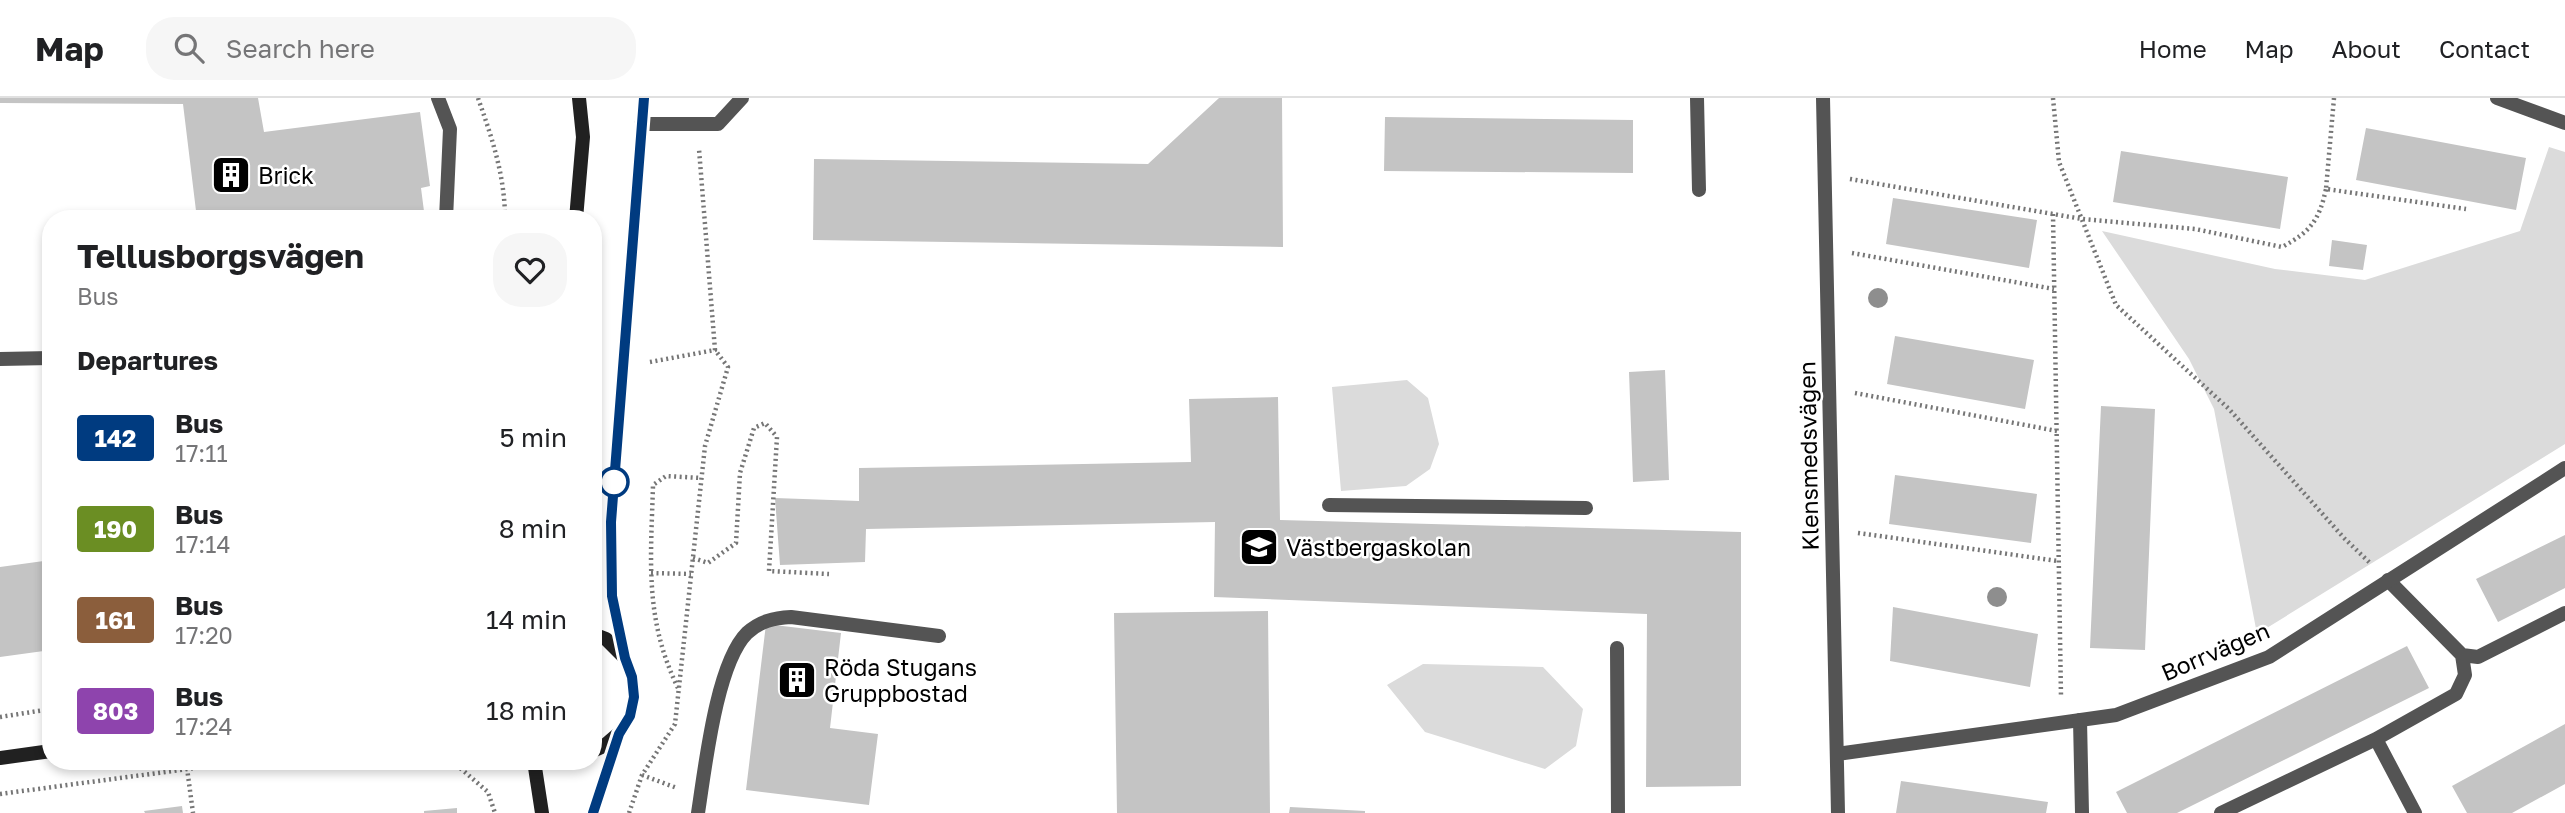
<!DOCTYPE html>
<meta charset="utf-8">
<style>
:root{--surface:#fff;--page:#f6f6f6;--text:#202124;--muted:#757577;--line:#e0e0e0}
body{margin:0;font-family:"Golos Text",sans-serif;background:var(--page);color:var(--text);height:100vh;display:flex;flex-direction:column;font-size:26px;white-space:nowrap}
*{box-sizing:border-box;margin:0}
p{font-size:23px;color:var(--muted)}
.icon{flex:none;width:38px;height:38px;fill:none;stroke:currentColor;stroke-width:2;stroke-linecap:round;stroke-linejoin:round}
.map{position:relative;flex:1;overflow:hidden}
.side{position:absolute;left:42px;top:112px;width:560px;height:560px;display:flex;flex-direction:column;background:var(--surface);border-radius:28px;box-shadow:0 4px 10px #0003}
.side>*{flex:none}
.badge{padding:0 14px;border-radius:5px;font-size:24px;line-height:46px}
.map>.badge{position:absolute;translate:-50% -50%;box-shadow:0 0 0 4px #fff}
h2{padding:0 35px;font-size:26px;line-height:63px}
.round{display:grid;place-items:center;flex:none;width:74px;height:74px;border-radius:28px;background:var(--page)}
.head{display:flex;align-items:center;justify-content:space-between;height:119px;padding:0 35px}
h1{font-size:33px;font-weight:700;line-height:52px}
ul{padding:0;list-style:none}
li{display:flex;align-items:center;gap:21px;height:91px;padding:0 35px}
li div{flex:1}
li b{display:block;font-size:26px}
li em{font-style:normal}
li .badge{min-width:77px;font-weight:700;text-align:center}
header{display:flex;align-items:center;gap:42px;box-sizing:border-box;height:98px;padding:0 35px;background:var(--surface);border-bottom:2px solid var(--line)}
header strong{font-size:33px}
nav{display:flex;gap:38px;margin-inline-start:auto;font-size:24px}
.search{width:490px;height:63px;background:var(--page);display:flex;align-items:center;gap:18px;box-sizing:border-box;padding:0 24px;border-radius:28px;color:var(--muted);font-size:26px}
.map>svg:first-child{display:block}
</style>
<header>
<strong>Map</strong>
<div class="search"><svg class="icon" aria-label="search" viewBox="0 0 24 24"><circle cx="10" cy="10" r="6"/><path d="M15 15l6 6"/></svg>Search here</div>
<nav><a>Home</a><a>Map</a><a>About</a><a>Contact</a></nav>
</header>
<div class="map">
<svg width="2565" height="715" viewBox="0 0 2565 715">
<rect width="100%" height="100%" fill="#fff"/>
<path fill="#dbdbdb" d="M2549 49 2565 54V346L2257 536 2214 311 2189 261 2102 133 2275 171 2365 182 2520 133Z
M1407 282 1428 300 1439 346 1430 371 1406 388 1341 393 1332 289Z
M1423 566 1543 569 1583 611 1576 648 1545 671 1425 634 1387 587Z"/>
<path fill="#c4c4c4" d="M0 0H258L264 34 420 14 430 88 421 90 425 121H197L183 6 0 5Z
M1219 0H1282L1283 149 813 142 814 61 1148 66Z
M1385 19 1633 22V75L1384 73Z
M2366 30 2526 60 2516 112 2356 82Z
M2121 53 2288 79 2280 131 2113 104Z
M1893 100 2037 122 2029 170 1886 146Z
M2332 142 2367 147 2363 172 2329 168Z
M1895 238 2034 262 2025 311 1887 286Z
M1665 272 1669 382 1633 384 1629 274Z
M1278 299 1280 422 1741 434V688L1646 689 1647 516 1214 499 1215 424 866 431 865 464 780 467 775 400 859 403V370L1191 364 1189 301Z
M2101 308 2155 311 2145 552 2090 550Z
M1895 377 2037 396 2031 445 1889 426Z
M2565 437V490L2498 524 2476 481Z
M51 462V552L0 559V469Z
M1893 509 2038 536 2030 589 1890 563Z
M1268 513 1270 715H1117L1114 515Z
M766 526 841 535 830 630 878 636 869 707 746 692Z
M2407 548 2429 590 2177 715H2127L2116 694Z
M2565 626V686L2512 715H2467L2452 688Z
M1901 683 2048 704 2046 715H1896Z
M182 708 183 715H145L144 713Z
M1290 709 1365 713V715H1289Z
M457 710V715H424V713Z"/>
<g fill="none" stroke-linecap="round" stroke-linejoin="round">
<path stroke="#767676" stroke-width="4.5" stroke-dasharray="2 3.5" stroke-linecap="butt" d="M478 0C492 40 505 78 505 121
M2053 0 2059 64 2116 207 2229 311 2344 440 2370 465
M2334 0 2326 91 2466 111
M1850 81 2082 121 2195 131 2282 149C2310 134 2319 123 2326 91
M2053 116 2061 599
M1852 155 2054 191
M650 264 715 252 699 51
M1855 295 2057 333
M1858 435 2058 463
M693 460 708 465 736 445 740 375 754 330 765 325 777 339 769 473 829 476
M651 475 691 476
M678 590C644 520 651 461 653 387L666 378 701 380
M0 619 51 611
M452 663 488 694 495 715
M187 670 193 715
M642 677 677 690
M0 696 248 663
M629 715 642 677 675 626 705 348 728 269 715 252"/>
<path stroke="#545454" stroke-width="14" d="M438 0 450 31 446 121
M1697 0 1699 92
M641 26H718L742 0
M1329 407 1586 410
M2388 482 2462 557 2478 559 2565 515
M1617 550 1618 715
M2080 622 2082 715
M2376 641 2415 715
M698 715C705 671 716 566 747 535 760 523 774 520 791 519L939 538
M2221 715 2376 641 2456 596 2465 577 2462 557"/>
<path stroke="#545454" stroke-width="14" d="M1823 0 1838 715
M2497 0 2565 25
M0 261 51 260
M1837 656 2116 617 2269 559 2565 370"/>
<path stroke="#212121" stroke-width="14" d="M576 121 583 39 579 0
M593 536 606 541 624 559
M593 653 604 648 618 636
M0 660 51 653
M534 663 542 715
M593 715 619 636 630 618 634 599 632 579 625 560 612 498 611 423 644 0"/>
</g>
<g fill="#8e8e8e">
<circle cx="1878" cy="200" r="10"/>
<circle cx="1997" cy="499" r="10"/>
</g>
<g fill="none" stroke-linecap="round" stroke-linejoin="round">
<g stroke="#fff" stroke-width="16">
<path id="line" d="M593 715 619 636 630 618 634 599 632 579 625 560 612 498 611 424 644 0"/>
</g>
<use href="#line" stroke="#003b80" stroke-width="10"/>
</g>
<defs>
<g id="building-square" transform="scale(2.0125)"><rect x="-9" y="-9" width="18" height="18" rx="4" fill="#000" stroke="#fff"/><path d="M-4-6H4V6H1V3H-1V6H-4ZM-2.5-4.3h1.7v1.8h-1.7ZM.8-4.3h1.7v1.8H.8ZM-2.5-1h1.7V.8h-1.7ZM.8-1h1.7V.8H.8Z" fill="#fff"/></g>
<g id="school-square" transform="scale(2.0125)"><rect x="-9" y="-9" width="18" height="18" rx="4" fill="#000" stroke="#fff"/><path d="M0-5L7-2L0 1L-7-2ZM-4 1L0 2.5L4 1V4Q0 6-4 4Z" fill="#fff"/></g>
</defs>
<g fill-rule="evenodd">
<use href="#building-square" x="231" y="77"/>
<use href="#school-square" x="1259" y="449"/>
<use href="#building-square" x="797" y="582"/>
</g>
<circle fill="#fff" stroke="#003b80" stroke-width="3.5" cx="614" cy="384" r="14"/>
<g text-anchor="middle" dominant-baseline="central" stroke-width="5" stroke-linejoin="round" paint-order="stroke">
<g font-size="23" fill="#000" stroke="#fff" text-anchor="start">
<text x="258" y="77">Brick</text>
<text x="1286" y="449">Västbergaskolan</text>
<text x="824" y="569">Röda Stugans<tspan x="824" dy="26">Gruppbostad</tspan></text>
</g>
<g font-size="23" fill="#000" stroke="#fff">
<text transform="translate(1808 358) rotate(-91)">Klensmedsvägen</text>
<text transform="translate(2215 553) rotate(-23)">Borrvägen</text>
</g>
</g>
</svg>
<section class="side">
<div class="head"><div><h1>Tellusborgsvägen</h1><p>Bus</p></div><a class="round"><svg class="icon" aria-label="heart" viewBox="0 0 24 24"><path d="M12 20l-8-8c-3-5 5-10 8-4 3-6 11-1 8 4z"/></svg></a></div>
<h2>Departures</h2>
<ul>
<li><span class="badge" style="background:#003b80;color:#fff">142</span><div><b>Bus</b><p>17:11</p></div><em>5 min</em></li>
<li><span class="badge" style="background:#6b8e23;color:#fff">190</span><div><b>Bus</b><p>17:14</p></div><em>8 min</em></li>
<li><span class="badge" style="background:#8b5e3c;color:#fff">161</span><div><b>Bus</b><p>17:20</p></div><em>14 min</em></li>
<li><span class="badge" style="background:#8e44ad;color:#fff">803</span><div><b>Bus</b><p>17:24</p></div><em>18 min</em></li>
</ul>
</section>
</div>
